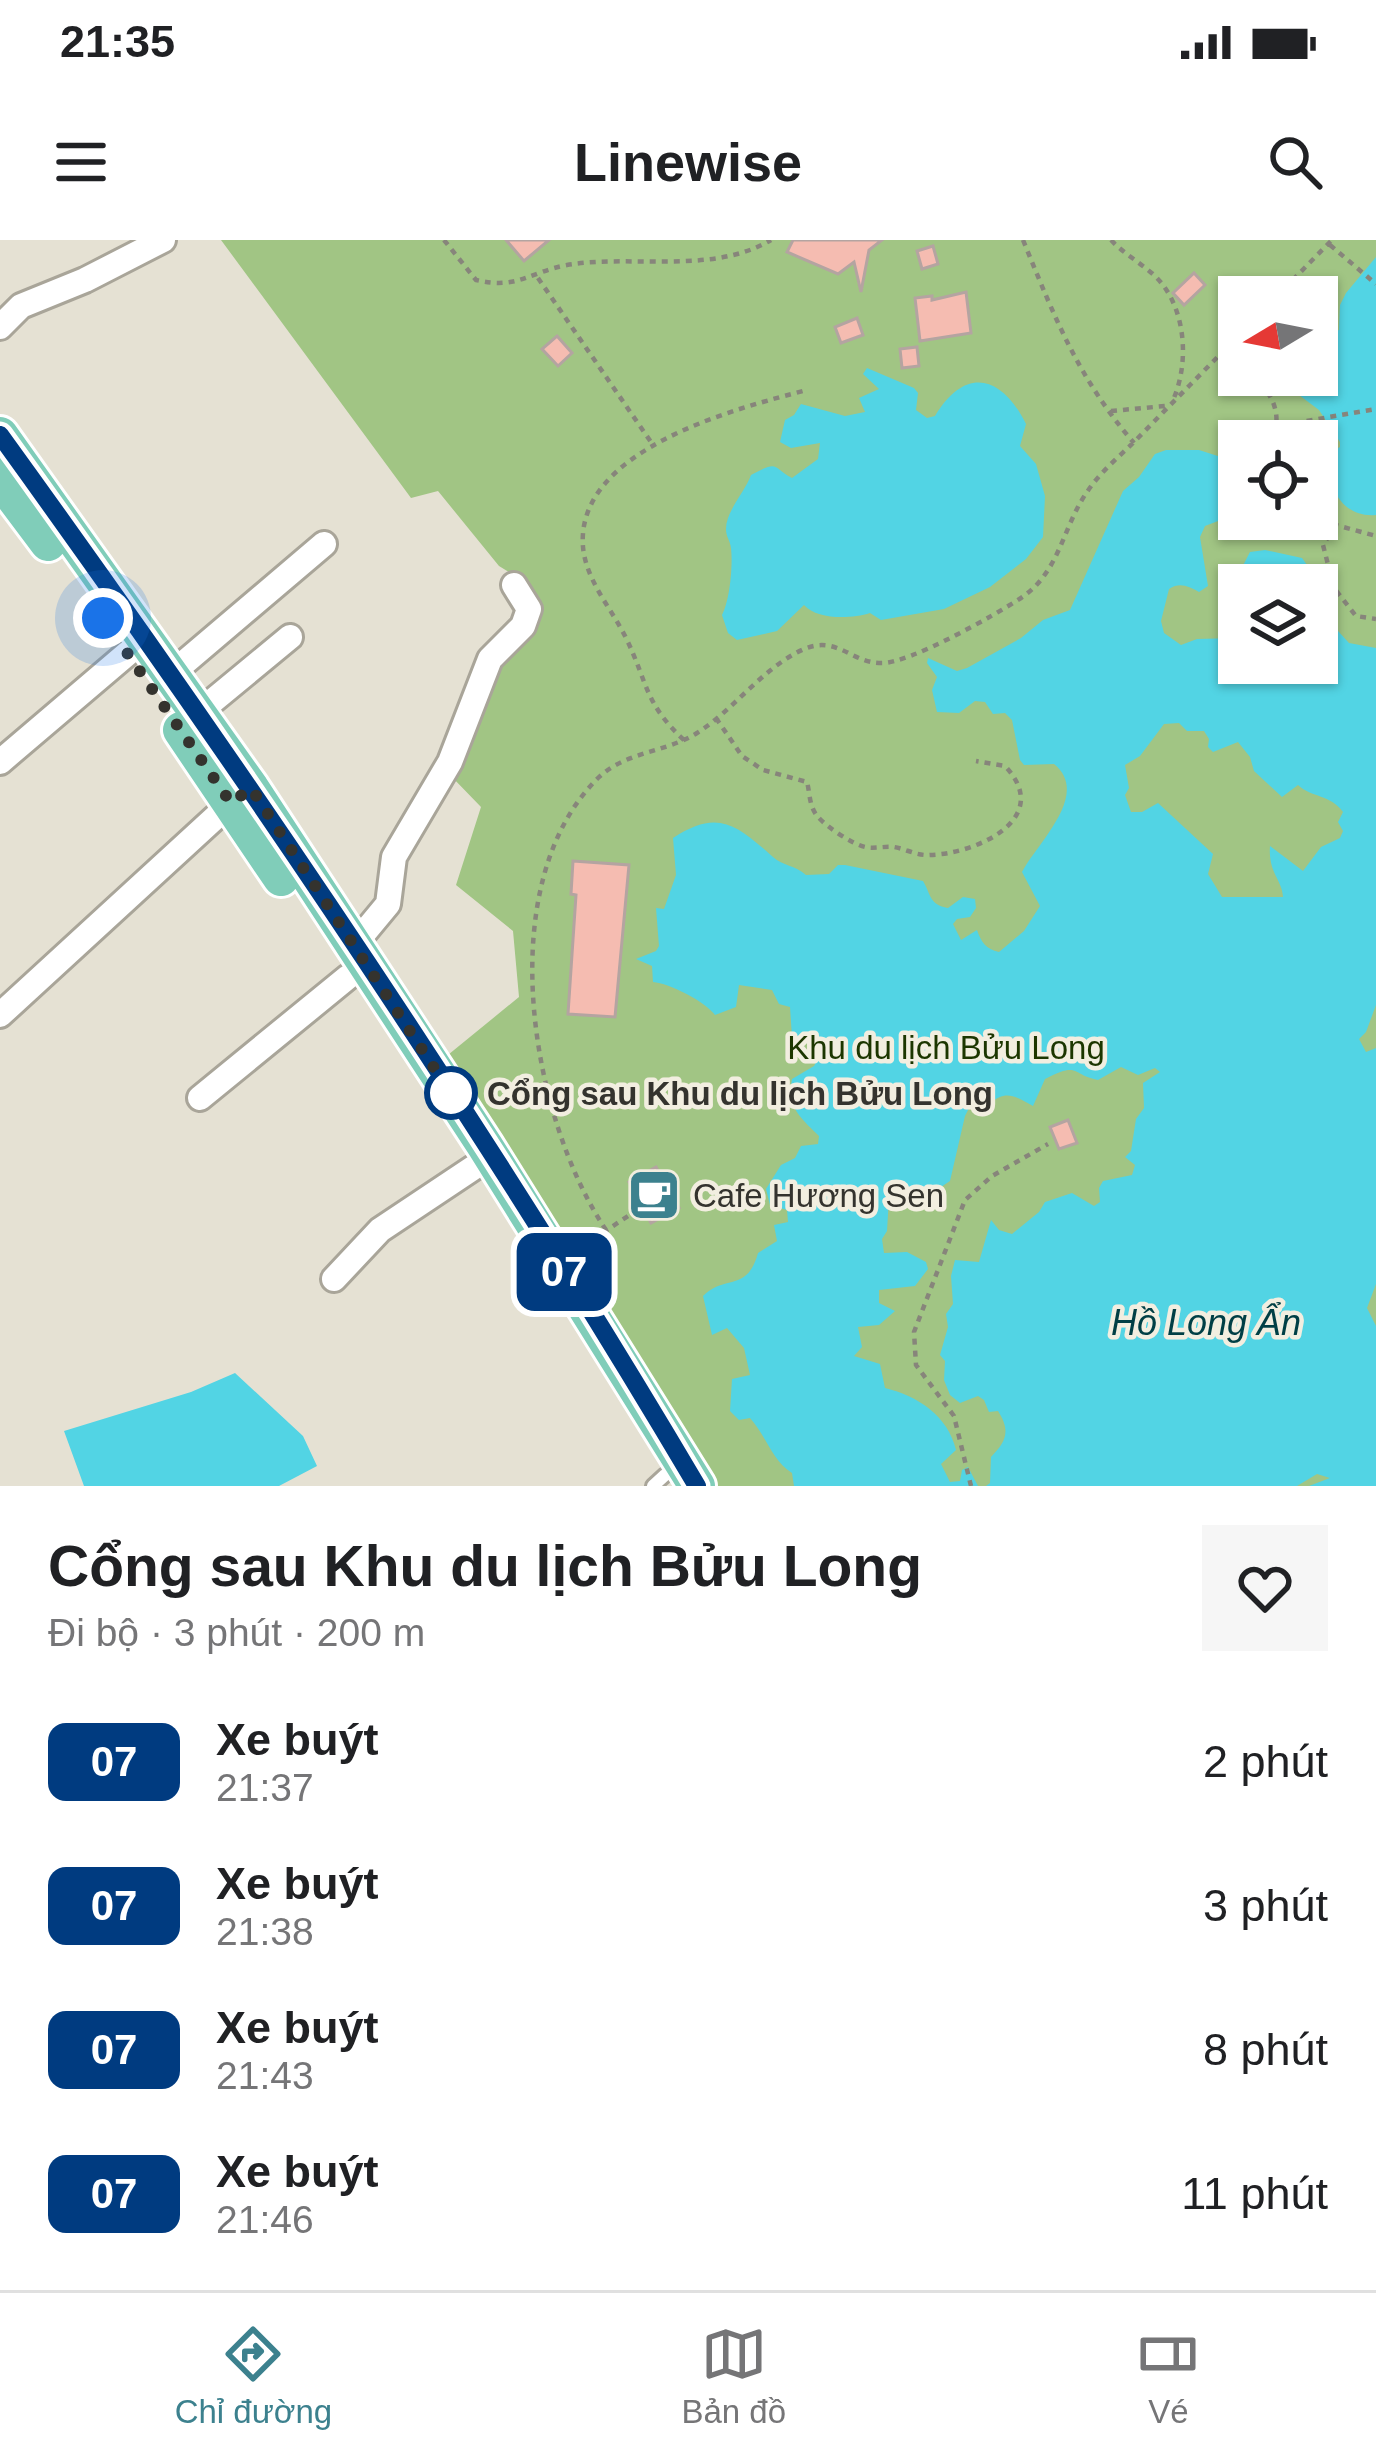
<!DOCTYPE html>
<html lang="vi">
<meta charset="utf-8">
<style>
:root{--surface:#fff;--page:#f6f6f6;--text:#202124;--muted:#757577;--line:#e0e0e0;--accent:#3c818e}
body{margin:0;font-family:Helvetica,sans-serif;background:var(--page);color:var(--text);height:100vh;display:flex;flex-direction:column;font-size:45px;white-space:nowrap}
*{box-sizing:border-box;margin:0}
p{font-size:39px;color:var(--muted)}
.icon{flex:none;width:66px;height:66px;fill:none;stroke:currentColor;stroke-width:2;stroke-linecap:round;stroke-linejoin:round}
.map{position:relative;height:1246px;overflow:hidden}
.sheet{display:flex;flex-direction:column;background:var(--surface);flex:1}
.sheet>*{flex:none}
.badge{padding:0 24px;border-radius:18px;font-size:42px;line-height:78px}
.needle{width:78px;rotate:260deg}
.fabs{position:absolute;left:1218px;top:36px;display:grid;gap:24px}
.fabs a{display:grid;place-items:center;width:120px;height:120px;border-radius:0px;background:var(--surface);box-shadow:0 3px 9px #0004;font-size:60px}
.you{position:absolute;width:60px;height:60px;margin:-30px;border:9px solid #fff;border-radius:50%;background:#1a73e8;box-shadow:0 0 0 18px #1a73e833}
.map>.badge{position:absolute;translate:-50% -50%;box-shadow:0 0 0 6px #fff}
.round{display:grid;place-items:center;flex:none;width:126px;height:126px;border-radius:0px;background:var(--page)}
.overview{display:flex;align-items:center;justify-content:space-between;height:204px;padding:0 48px}
h1{font-size:57px;font-weight:700;line-height:90px}
ul{padding:0;list-style:none}
li{display:flex;align-items:center;gap:36px;height:144px;padding:0 48px}
li div{flex:1}
li b{display:block;font-size:45px}
li em{font-style:normal}
li .badge{min-width:132px;font-weight:700;text-align:center}
.status{display:flex;justify-content:space-between;align-items:center;height:84px;padding:0 60px;background:var(--surface);direction:ltr}
.status svg{height:33px;fill:currentColor}
header{display:flex;justify-content:space-between;align-items:center;height:156px;padding:0 48px;background:var(--surface);font-size:54px;font-weight:700}
.tabs{display:flex;justify-content:space-around;align-items:center;height:168px;border-top:3px solid var(--line);background:var(--surface);font-size:33px;color:var(--muted)}
.tabs a{display:grid;justify-items:center;gap:6px}
.tabs .on{color:var(--accent)}
.map>svg:first-child{display:block}
</style>
<div class="status"><b>21:35</b><svg viewBox="0 0 49 12"><path d="M0 12V9h3v3zM5 12V6h3v6zM10 12V3h3v9zM15 12V0h3v12zM26 1h20v11H26zM47 4h2v5h-2z"/></svg></div>
<header><svg class="icon" aria-label="menu" viewBox="0 0 24 24"><path d="M4 6h16M4 12h16M4 18h16"/></svg>Linewise<svg class="icon" aria-label="search" viewBox="0 0 24 24"><circle cx="10" cy="10" r="6"/><path d="M15 15l6 6"/></svg></header>
<div class="map">
<svg width="1376" height="1246" viewBox="0 0 1376 1246">
<rect width="100%" height="100%" fill="#e5e1d3"/>
<path fill="#a1c584" fill-rule="evenodd" d="M221 0H1376V1246H712L443 819 519 757 513 691 456 645 481 567 451 536 497 423 529 391 520 339 499 326 438 251 411 258ZM1239 57H1317V135H1239ZM1239 201H1317V279H1239ZM1239 345H1317V423H1239Z"/>
<path fill="#52d4e4" fill-rule="evenodd" d="M1376 17V275C1341 278 1328 246 1325 215L1340 207V202L1319 170 1283 143 1280 135H1317V91L1327 94 1339 90 1340 65 1346 53Z
M867 128 914 148 918 153 916 170 927 178 935 176C966 125 1002 136 1026 184L1020 206 1036 224 1045 256 1043 297 1026 319 990 347 944 369 881 380 870 373C851 379 817 380 804 365L777 391 737 400 728 393 722 375C730 360 733 325 731 308 730 300 726 297 726 289 726 271 745 252 751 235 780 219 772 228 792 238L818 219 820 203 791 208 780 202 785 180 794 175 801 164 845 176 865 172 859 158 879 149 863 134Z
M1166 210H1199L1224 218 1239 242V273L1205 286 1200 297 1208 346 1199 352C1188 346 1180 342 1169 349L1161 381 1164 393 1181 405 1197 399 1236 398 1239 393V423H1317V368L1349 403 1376 408V765L1366 792 1359 799 1366 812 1376 808V1044L1367 1068 1376 1086V1246H1309L1330 1238 1317 1234 1297 1246H986L990 1243 991 1217C1006 1202 1011 1191 998 1171L989 1172 984 1160 978 1156 960 1163 950 1155 944 1140 945 1121 940 1115 948 1087 946 1074 953 1064 951 1036 955 1020 979 1022 991 980 999 990 1012 994 1039 972 1045 962 1072 953 1094 966 1100 962 1099 948 1103 941 1132 935 1135 925 1125 917 1131 911 1136 879 1144 868 1143 843 1160 832 1155 828 1138 835 1121 827 1098 840C1071 835 1080 821 1045 839L1033 866C1018 858 1006 848 990 864H971L965 876 950 941 935 951 922 950 915 956 896 953 889 957 887 991 882 999 884 1013 907 1012 926 1022 928 1029 915 1046 879 1050V1063L895 1071 879 1085 858 1087 862 1107 854 1116 880 1124 885 1148C918 1156 948 1176 956 1210L941 1224 950 1242 960 1241 962 1230 968 1227 978 1246H794L792 1233C772 1220 768 1199 750 1178L739 1180 730 1171 732 1139 750 1135 744 1108 727 1088 712 1095 703 1056C725 1034 747 1053 758 1013L777 1001 774 985 788 982 787 970 770 965 766 949 781 925 795 918 801 906 818 904 819 896C800 877 787 868 792 839L814 826 820 815 814 801H796L792 797 790 767 779 764 772 750 739 745 736 767 715 775C706 762 669 743 653 742L652 726 636 719 656 711 659 706 656 668 664 669 676 635 673 598C718 568 737 585 773 617 783 626 795 625 806 635L829 634 838 625H845L923 641C931 654 929 665 948 668L963 657 975 659 976 668 970 677 957 679 953 684 961 700 977 690C981 702 986 709 999 712L1024 691 1040 666 1022 632C1038 602 1091 554 1054 524L1024 525 1020 520 1012 480 1005 473 993 474 985 462 975 461 959 473 937 472 932 450 937 437 927 423 928 418 957 431 967 428 1021 398 1043 380 1070 370 1123 251 1139 237 1155 214ZM1179 483 1187 491H1204L1209 499 1208 507 1213 512 1238 502 1250 517 1254 531 1282 557 1298 545C1312 558 1330 554 1343 572L1338 582 1343 591 1340 598 1321 607 1303 631 1270 606C1268 633 1282 639 1283 657H1222L1208 634 1213 614 1158 563 1142 572H1131L1125 555 1129 548 1125 525 1140 516 1164 484Z
M1265 310 1302 318 1307 325 1309 345H1239V366L1232 347 1250 312Z
M235 1133 303 1196 317 1226 279 1246H84L64 1191 191 1152Z"/>
<path fill="#f5bcb1" stroke="#b4a4a1" stroke-width="3" d="M506 0H549L524 21Z
M793 0H882L869 10 861 52 854 22 838 34 787 12Z
M933 6 938 24 922 29 917 11Z
M1194 33 1205 45 1184 65 1173 53Z
M966 52 971 93 920 101 915 58 932 56V60Z
M857 78 863 95 841 103 835 87Z
M557 96 572 113 558 126 542 109Z
M917 107 919 126 902 128 900 109Z
M573 621 629 625 615 777 568 774 576 655 571 654Z
M1068 880 1077 903 1059 909 1050 887Z
M656 927 679 968 651 983 629 942Z"/>
<g fill="none" stroke-linecap="round" stroke-linejoin="round">
<g stroke="#a9a599" stroke-width="18">
<path id="lane" d="M653 1246 665 1235"/>
</g>
<g stroke="#a9a599" stroke-width="30">
<path id="street" d="M0 87 21 66 85 40 163 0
M171 434 324 304
M198 473 290 397
M0 522 128 413
M354 705 388 664 394 617 450 522 490 419 523 386 529 369 514 345
M0 775 231 563
M200 858 348 737
M334 1039 380 990 473 928"/>
</g>
<g stroke="#fff" stroke-width="42">
<path id="primary" d="M0 195 251 548 485 906 697 1246
M0 239 48 303
M181 490 281 638"/>
</g>
<path stroke="#87857b" stroke-width="4.5" stroke-dasharray="6 6" stroke-linecap="butt" d="M444 0 476 40C517 50 530 32 567 25 632 14 712 35 771 0
M1023 0C1055 78 1078 138 1134 203
M1111 0C1124 14 1141 23 1155 36 1186 66 1190 122 1173 160
M1330 5 1376 44
M538 38 653 205
M1276 57 1332 0
M1222 112 1239 125
M1251 135C1273 153 1283 174 1272 201
M1111 171 1165 166
M1298 201 1300 185 1306 181 1376 169
M1317 265 1336 285 1376 296
M1336 285 1323 305 1334 348 1356 376 1376 379
M716 478 742 516 763 530 807 542C810 553 809 567 818 577 827 587 852 604 865 607 875 609 884 606 894 607 906 609 917 616 930 615 975 614 1055 579 1005 526L976 521
M684 500C644 463 648 443 626 398 612 369 586 341 583 307 575 209 738 168 807 150
M606 990C530 877 491 644 598 538 626 511 665 513 697 493 735 469 762 428 804 409 837 395 851 423 881 423 909 424 995 375 1021 358 1060 332 1062 288 1087 252 1100 232 1120 216 1137 199 1171 164 1205 130 1239 95
M583 1006 631 974
M971 1246 954 1176 916 1125 914 1092 965 960 992 936 1048 904"/>
<use href="#lane" stroke="#fff" stroke-width="12"/>
<use href="#street" stroke="#fff" stroke-width="24"/>
<use href="#primary" stroke="#80cdb9" stroke-width="36"/>
</g>
<g fill="none" stroke-linecap="round" stroke-linejoin="round">
<g stroke="#fff" stroke-width="27">
<path id="line" d="M0 195C246 535 483 884 697 1246"/>
</g>
<use href="#line" stroke="#003b80" stroke-width="18"/>
<path stroke="#34332e" stroke-width="12" stroke-dasharray="0 21.6" d="M103 378 231 563 251 548 459 866 451 853"/>
</g>
<defs>
<g id="cafe-square" transform="scale(2.7)"><rect x="-9" y="-9" width="18" height="18" rx="4" fill="#3c818e" stroke="#f2eee0"/><path d="M-5.5-4.5H6V0H3Q3 3.5 0 3.5H-2.5Q-5.5 3.5-5.5 0ZM3-3.2v2h1.7v-2ZM-6 4.5H4V6H-6Z" fill="#fff"/></g>
</defs>
<g fill-rule="evenodd">
<use href="#cafe-square" x="654" y="955"/>
</g>
<circle fill="#fff" stroke="#003b80" stroke-width="6" cx="451" cy="853" r="24"/>
<g text-anchor="middle" dominant-baseline="central" stroke-width="9" stroke-linejoin="round" paint-order="stroke">
<g font-size="33" fill="#1c3600" stroke="#f2eee0">
<text x="946" y="807">Khu du lịch Bửu Long</text>
</g>
<g font-size="33" font-weight="bold" fill="#34332e" stroke="#f2eee0" text-anchor="start">
<text x="487" y="853">Cổng sau Khu du lịch Bửu Long</text>
</g>
<g font-size="33" fill="#34332e" stroke="#f2eee0" text-anchor="start">
<text x="693" y="955">Cafe Hương Sen</text>
</g>
<g font-size="36" font-style="italic" fill="#003f45" stroke="#f2eee0">
<text x="1206" y="1082">Hồ Long Ẩn</text>
</g>
</g>
</svg>
<div class="fabs">
<a><svg class="needle" viewBox="-14 -14 28 28"><path d="M0-13l5 13h-10z" fill="#e53935"/><path d="M0 13l5-13h-10z" fill="#757577"/></svg></a>
<a><svg class="icon" aria-label="locate" viewBox="0 0 24 24"><circle cx="12" cy="12" r="6"/><path d="M12 2v4M12 18v4M2 12h4M18 12h4"/></svg></a>
<a><svg class="icon" aria-label="layers" viewBox="0 0 24 24"><path d="M12 4l9 5-9 5-9-5zM3 14l9 5 9-5"/></svg></a>
</div>
<div class="you" style="left:103px;top:378px"></div>
<b class="badge" style="left:564px;top:1032px;background:#003b80;color:#fff">07</b>
</div>
<section class="sheet">
<div class="overview"><div><h1>Cổng sau Khu du lịch Bửu Long</h1><p>Đi bộ · 3 phút · 200 m</p></div><a class="round"><svg class="icon" aria-label="heart" viewBox="0 0 24 24"><path d="M12 20l-8-8c-3-5 5-10 8-4 3-6 11-1 8 4z"/></svg></a></div>
<ul>
<li><span class="badge" style="background:#003b80;color:#fff">07</span><div><b>Xe buýt</b><p>21:37</p></div><em>2 phút</em></li>
<li><span class="badge" style="background:#003b80;color:#fff">07</span><div><b>Xe buýt</b><p>21:38</p></div><em>3 phút</em></li>
<li><span class="badge" style="background:#003b80;color:#fff">07</span><div><b>Xe buýt</b><p>21:43</p></div><em>8 phút</em></li>
<li><span class="badge" style="background:#003b80;color:#fff">07</span><div><b>Xe buýt</b><p>21:46</p></div><em>11 phút</em></li>
</ul>
</section>
<nav class="tabs">
<a class="on"><svg class="icon" aria-label="directions" viewBox="0 0 24 24"><path d="M12 3l9 9-9 9-9-9zM9 14v-3h6M13 9l2 2-2 2"/></svg>Chỉ đường</a>
<a><svg class="icon" aria-label="map" viewBox="0 0 24 24"><path d="M3 6l6-2 6 2 6-2v14l-6 2-6-2-6 2zM9 4v14M15 6v14"/></svg>Bản đồ</a>
<a><svg class="icon" aria-label="tickets" viewBox="0 0 24 24"><path d="M3 7h18v10H3zM15 7v10"/></svg>Vé</a>
</nav>
